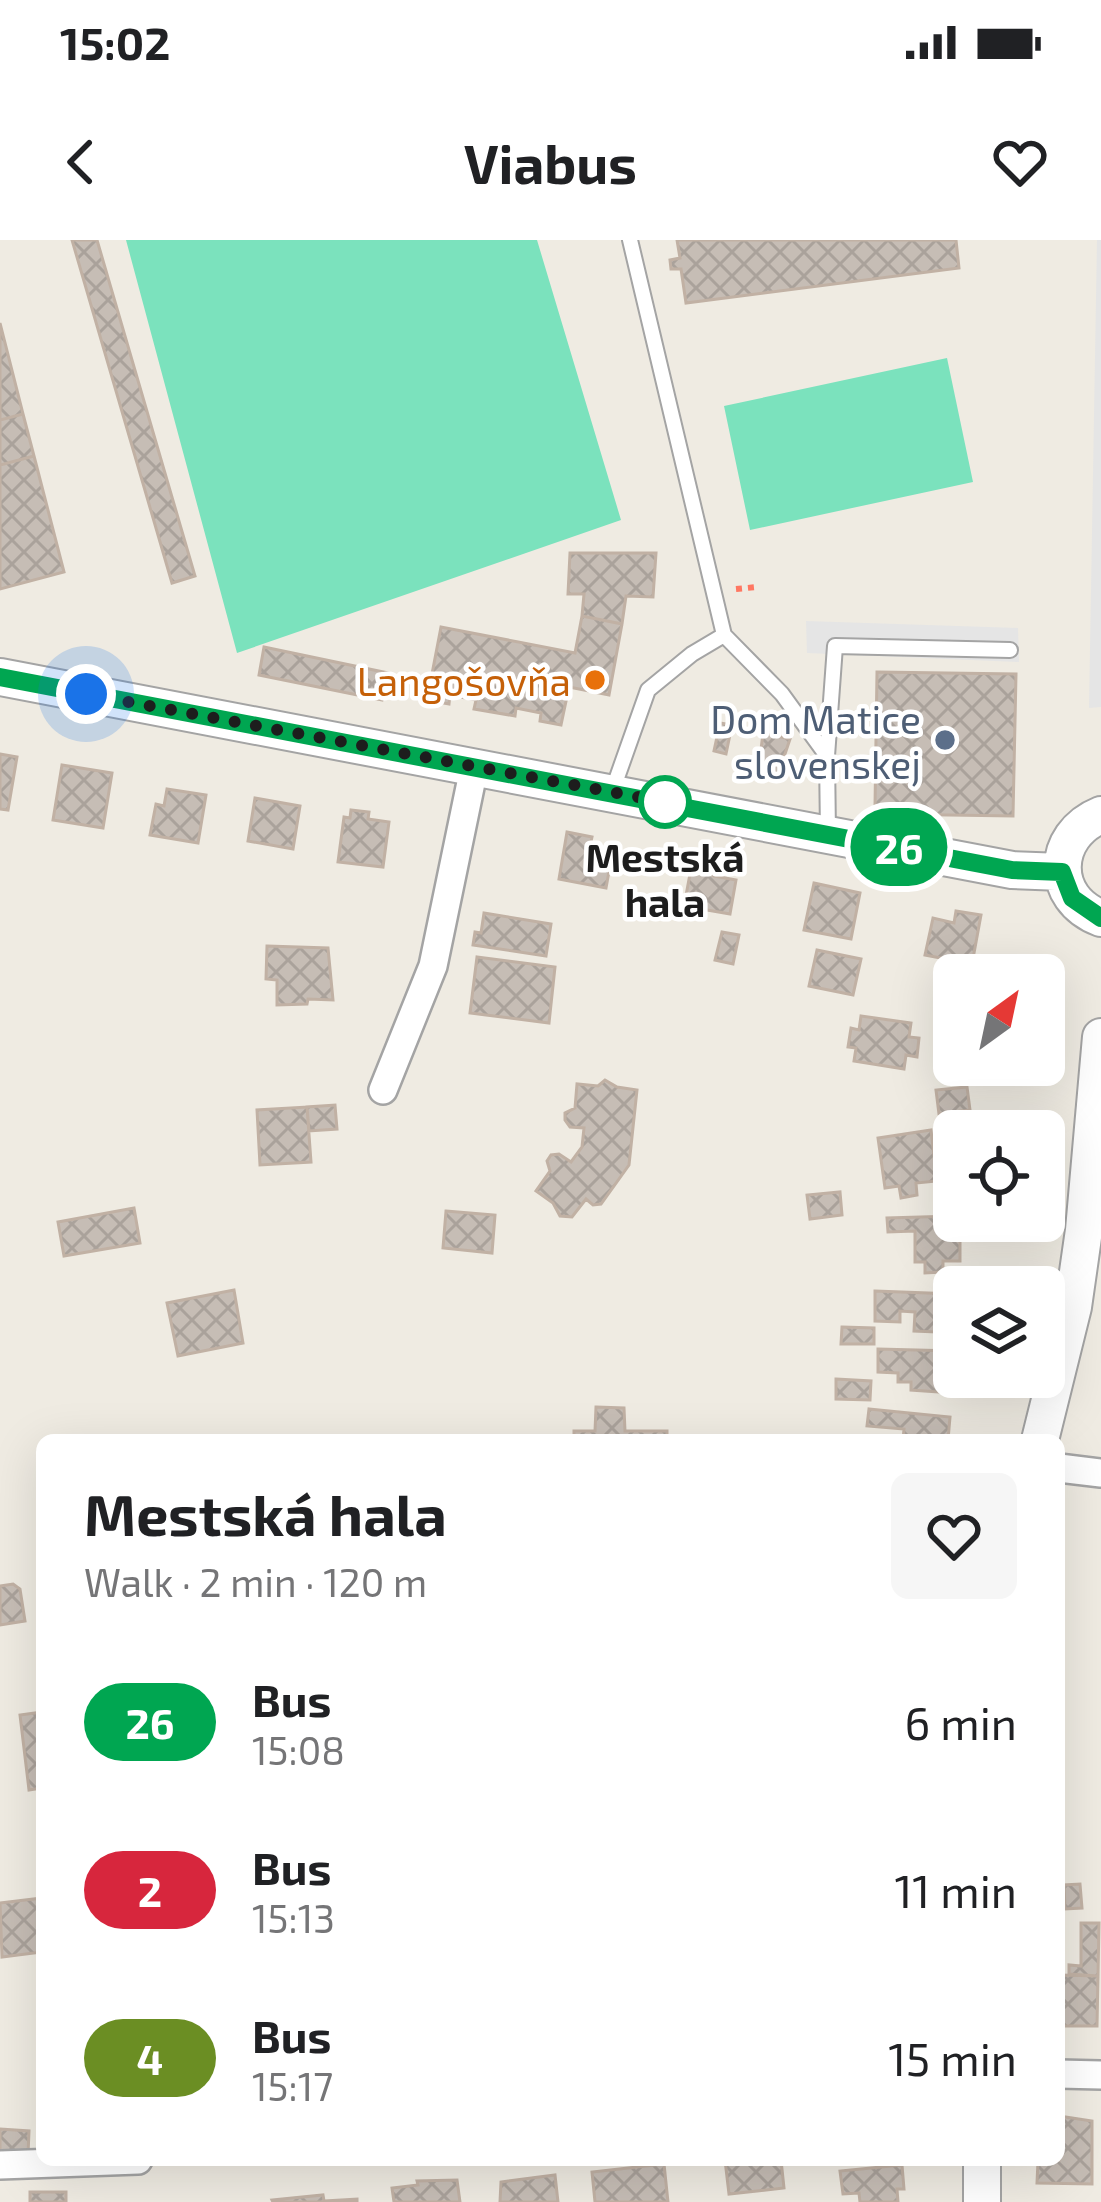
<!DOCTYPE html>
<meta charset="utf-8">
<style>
:root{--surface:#fff;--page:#f6f6f6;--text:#202124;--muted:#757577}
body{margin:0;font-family:"Exo 2",sans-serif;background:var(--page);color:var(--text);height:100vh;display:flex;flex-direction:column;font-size:45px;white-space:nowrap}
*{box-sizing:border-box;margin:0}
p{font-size:39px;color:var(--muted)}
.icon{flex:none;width:66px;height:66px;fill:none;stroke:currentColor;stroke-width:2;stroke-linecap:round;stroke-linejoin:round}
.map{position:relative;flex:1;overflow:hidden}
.side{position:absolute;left:36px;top:1194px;width:1029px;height:732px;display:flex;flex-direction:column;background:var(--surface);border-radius:18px;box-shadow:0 12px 48px #0002}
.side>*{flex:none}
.badge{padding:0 24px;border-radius:39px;font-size:42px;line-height:78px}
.needle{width:78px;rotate:33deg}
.fabs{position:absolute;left:933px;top:714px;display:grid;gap:24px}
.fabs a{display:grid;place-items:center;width:132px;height:132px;border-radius:18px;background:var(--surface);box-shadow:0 12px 48px #0002;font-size:60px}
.you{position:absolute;width:60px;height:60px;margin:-30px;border:9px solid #fff;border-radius:50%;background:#1a73e8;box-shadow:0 0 0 18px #1a73e833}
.map>.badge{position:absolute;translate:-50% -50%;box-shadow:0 0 0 6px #fff}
.round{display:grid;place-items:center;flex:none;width:126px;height:126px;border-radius:18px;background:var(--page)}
.overview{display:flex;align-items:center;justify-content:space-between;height:204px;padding:0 48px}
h1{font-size:57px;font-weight:700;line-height:90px}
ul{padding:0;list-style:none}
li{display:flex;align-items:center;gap:36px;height:168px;padding:0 48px}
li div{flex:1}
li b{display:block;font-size:45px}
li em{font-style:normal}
li .badge{min-width:132px;font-weight:700;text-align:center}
.status{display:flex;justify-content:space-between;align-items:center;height:84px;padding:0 60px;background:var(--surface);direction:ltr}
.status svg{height:33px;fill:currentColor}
header{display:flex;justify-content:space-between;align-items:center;height:156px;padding:0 48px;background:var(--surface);font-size:54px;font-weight:700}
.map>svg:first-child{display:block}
</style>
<div class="status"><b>15:02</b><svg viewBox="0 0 49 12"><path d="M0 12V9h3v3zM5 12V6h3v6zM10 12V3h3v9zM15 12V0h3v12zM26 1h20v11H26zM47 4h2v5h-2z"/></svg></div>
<header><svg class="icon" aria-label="back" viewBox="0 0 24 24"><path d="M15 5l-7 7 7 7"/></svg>Viabus<svg class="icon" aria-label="heart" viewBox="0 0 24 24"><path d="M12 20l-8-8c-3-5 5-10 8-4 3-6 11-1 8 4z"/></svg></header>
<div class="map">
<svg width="1101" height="1962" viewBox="0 0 1101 1962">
<defs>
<pattern id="building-cross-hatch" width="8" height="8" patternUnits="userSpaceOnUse" patternTransform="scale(3)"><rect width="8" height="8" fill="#c6bdb5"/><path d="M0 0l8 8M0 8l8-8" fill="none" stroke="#aaa29b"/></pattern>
</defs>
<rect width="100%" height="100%" fill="#efebe2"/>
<path fill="#7be2bd" d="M126 0H537L621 280 237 413Z
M947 118 973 242 750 290 724 166Z"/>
<path fill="#e5e5e5" d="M1097 0H1101V467L1089 468Z
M806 381 1018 388 1019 422 807 413Z"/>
<path fill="url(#building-cross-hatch)" stroke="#c1b1a4" stroke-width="3" d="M72 0H97L195 336 172 343Z
M677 0H956L959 28 686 63 681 29H671L670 20 680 18Z
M0 83 23 174 0 180Z
M23 174 34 216 0 225V180Z
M34 216 64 332 0 349V225Z
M570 313H656L653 357 626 356 622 384 582 376 584 354H568Z
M582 376 622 384 609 455 569 447 561 485 540 481 541 473 516 468 515 476 474 469 476 460 450 455 449 464 427 460 441 387 575 413Z
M264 407 388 433 382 460 259 435Z
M877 432 1016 434 1013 576 882 574 878 579 871 570 875 566Z
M720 483 732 485 726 514 714 511Z
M763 493 790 499 777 538 758 534Z
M0 514 17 517 8 570 0 569Z
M62 525 112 533 103 588 53 580Z
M167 549 206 555 198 603 150 595 156 564 164 566Z
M255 558 300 566 293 609 248 601Z
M351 570 369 572 368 579 389 582 383 627 338 622 344 577 350 578Z
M567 592 592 597 589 611 612 615 606 648 559 639Z
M693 618 716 623 714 636 736 640 730 674 684 666Z
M814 643 860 653 851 699 804 690Z
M956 671 981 675 972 724 925 715 933 678 954 683Z
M484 673 551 684 546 716 473 705 475 692 481 693Z
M722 692 739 695 733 724 715 720Z
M267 706 328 708 333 760 308 759 307 764 277 765V740L266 739Z
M817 710 861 719 853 755 809 746Z
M477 717 555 727 549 783 470 773Z
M861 776 911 783 909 797 919 798 917 817 906 815 904 829 854 821 856 808 848 807 851 788 859 790Z
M605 840 617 847 637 850 629 925 601 964 593 965 586 959 572 977 560 976 553 963 536 951 550 931 547 921 551 915 559 914 571 922 582 907 584 888 570 887 565 880V873L575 868 577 844 598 846Z
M967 847 970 870 939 874 936 850Z
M335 865 337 889 309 891 307 867Z
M307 867 311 922 260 925 257 870Z
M931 890 937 941 916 943 917 955 901 958 899 946 885 948 878 898Z
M840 952 842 975 810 979 807 955Z
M134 968 140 1003 64 1016 58 982Z
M446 971 495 975 492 1013 443 1008Z
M954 976V981H960V1021H943V1032L925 1033V1022H915V991L888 992 887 978Z
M234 1050 243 1103 178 1116 167 1063Z
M875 1051 954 1054V1086L936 1085V1092L914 1091 915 1072 900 1071V1082L875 1081Z
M842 1087 874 1088V1104H841Z
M878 1109 954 1111 952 1153 911 1150V1142H898V1133L878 1132Z
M836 1139 871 1141 870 1160 836 1159Z
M596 1167 624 1168 625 1191H667V1200H574V1191H595Z
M869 1169 950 1177 948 1200H903L904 1189 867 1186Z
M13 1344 20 1349 25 1381 0 1385V1346Z
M42 1472V1548L29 1550 20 1475Z
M1080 1644 1082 1668 1065 1669 1064 1645Z
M42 1658V1712L2 1717 0 1663Z
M1081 1683H1099L1098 1736 1069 1734V1725L1081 1726Z
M1059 1735 1098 1736 1097 1786H1059Z
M1059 1876 1092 1881V1944L1037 1943 1038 1921 1034 1920H1059Z
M0 1889 29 1891 28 1915 0 1913Z
M725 1920H781L784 1948 729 1954Z
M664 1924 668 1962H595L592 1932Z
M902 1925 904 1949H897L898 1962H860L859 1953 843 1954 840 1931Z
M555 1935 558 1962H500L501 1942Z
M457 1940 460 1962H394L392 1948 418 1945 417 1941Z
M30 1952H66V1962H30Z
M323 1955 324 1961 357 1959V1962H273L272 1960Z"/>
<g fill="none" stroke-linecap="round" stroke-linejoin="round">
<g stroke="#a4a4a4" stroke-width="18">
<path id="service" d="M630 0 724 395 782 454 827 516
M613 549 648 450 692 414 724 395
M828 593 827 516 835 406 1010 410"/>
</g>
<g stroke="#a4a4a4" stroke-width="32">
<path id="minor" d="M383 850 433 726 474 528
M1059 1228 1101 1233
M1059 1834 1101 1835
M0 1925 138 1920"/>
</g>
<g stroke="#a4a4a4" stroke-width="40">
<path id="tertiary" d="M0 437 1012 630 1062 632
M1101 575C1051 595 1049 659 1101 678
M1040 1200 1073 1067 1084 990 1101 797
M982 1920V1962"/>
</g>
<path stroke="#ff7762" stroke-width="6" stroke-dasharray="6 6" stroke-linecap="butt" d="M736 349 757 347"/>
<use href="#service" stroke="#fff" stroke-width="14"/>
<use href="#minor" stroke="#fff" stroke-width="27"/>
<use href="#tertiary" stroke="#fff" stroke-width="36"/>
</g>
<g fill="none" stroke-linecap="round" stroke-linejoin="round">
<g stroke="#fff" stroke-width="27">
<path id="line" d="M0 437 1012 630 1062 632 1072 658 1101 678"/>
</g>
<use href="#line" stroke="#00a651" stroke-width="18"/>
<path stroke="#1d1d1d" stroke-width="12" stroke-dasharray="0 21.6" d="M86 454 665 562"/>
</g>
<circle fill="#e8710a" stroke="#fff" stroke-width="4.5" cx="595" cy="440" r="12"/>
<circle fill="#5c6f8a" stroke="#fff" stroke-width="4.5" cx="945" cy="500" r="12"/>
<circle fill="#fff" stroke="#00a651" stroke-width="6" cx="665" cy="562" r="24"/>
<g text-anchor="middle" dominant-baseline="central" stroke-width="9" stroke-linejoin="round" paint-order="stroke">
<g font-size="39" fill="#c56008" stroke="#fff" text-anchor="end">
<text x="571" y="440">Langošovňa</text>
</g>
<g font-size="39" fill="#4e5e75" stroke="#fff" text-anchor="end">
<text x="921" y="478">Dom Matice<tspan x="921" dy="45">slovenskej</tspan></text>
</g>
<g font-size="39" font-weight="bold" fill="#1d1d1d" stroke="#fff">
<text x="665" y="616">Mestská<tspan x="665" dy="45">hala</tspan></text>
</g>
</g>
</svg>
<div class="fabs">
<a><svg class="needle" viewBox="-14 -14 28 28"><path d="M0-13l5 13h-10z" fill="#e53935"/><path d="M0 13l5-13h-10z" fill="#757577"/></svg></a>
<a><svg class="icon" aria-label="locate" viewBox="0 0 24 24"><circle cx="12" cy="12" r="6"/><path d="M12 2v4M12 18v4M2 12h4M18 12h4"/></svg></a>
<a><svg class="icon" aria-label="layers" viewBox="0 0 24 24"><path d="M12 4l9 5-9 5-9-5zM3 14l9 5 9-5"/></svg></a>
</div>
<div class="you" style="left:86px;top:454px"></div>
<b class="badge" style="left:899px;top:607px;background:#00a651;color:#fff">26</b>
<section class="side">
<div class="overview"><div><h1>Mestská hala</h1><p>Walk · 2 min · 120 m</p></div><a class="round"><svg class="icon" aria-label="heart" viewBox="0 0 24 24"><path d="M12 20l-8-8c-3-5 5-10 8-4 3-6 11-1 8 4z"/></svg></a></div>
<ul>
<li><span class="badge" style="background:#00a651;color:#fff">26</span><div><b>Bus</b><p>15:08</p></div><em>6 min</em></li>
<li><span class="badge" style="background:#d7263d;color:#fff">2</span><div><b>Bus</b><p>15:13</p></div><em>11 min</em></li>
<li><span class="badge" style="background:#6b8e23;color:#fff">4</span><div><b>Bus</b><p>15:17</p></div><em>15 min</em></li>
</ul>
</section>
</div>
